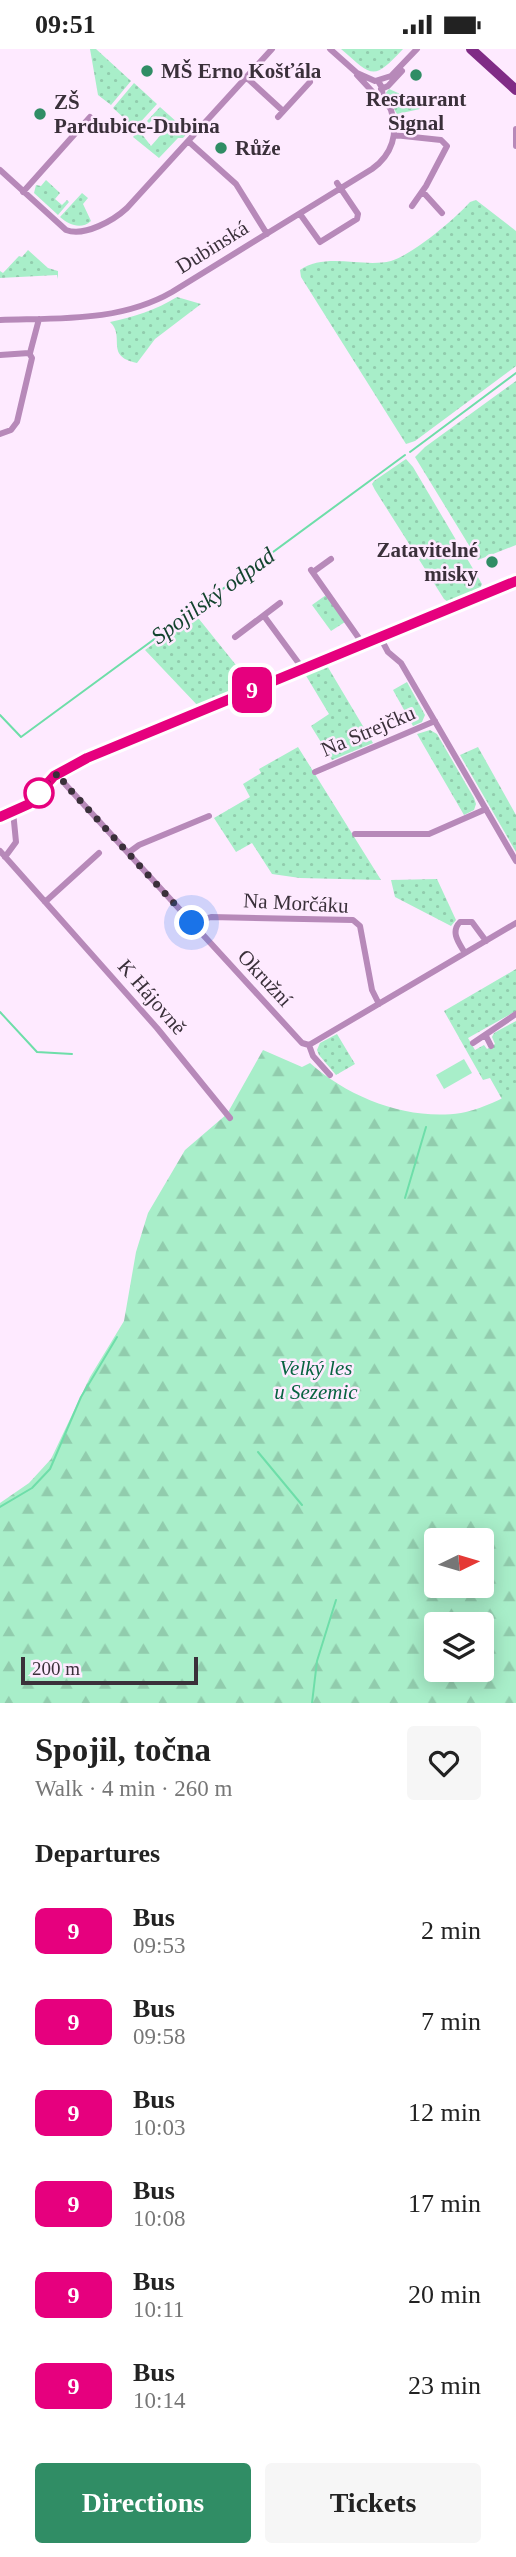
<!DOCTYPE html>
<meta charset="utf-8">
<style>
:root{--surface:#fff;--page:#f6f6f6;--text:#222;--muted:#767676;--accent:#308d65}
body{margin:0;font-family:Georgia,serif;background:var(--page);color:var(--text);height:100vh;display:flex;flex-direction:column;font-size:26px;white-space:nowrap}
*{box-sizing:border-box;margin:0}
p{font-size:23px;color:var(--muted)}
.icon{flex:none;width:38px;height:38px;fill:none;stroke:currentColor;stroke-width:2;stroke-linecap:round;stroke-linejoin:round}
.map{position:relative;height:1654px;overflow:hidden}
.sheet{display:flex;flex-direction:column;background:var(--surface);flex:1}
.sheet>*{flex:none}
.badge{padding:0 14px;border-radius:10px;font-size:24px;line-height:46px}
.needle{width:46px;rotate:85deg}
.buttons{position:absolute;left:424px;top:1479px;display:grid;gap:14px}
.buttons a{display:grid;place-items:center;width:70px;height:70px;border-radius:7px;background:var(--surface);box-shadow:0 4px 18px #0003;font-size:35px}
.scale{position:absolute;left:21px;bottom:18px;width:177px;box-sizing:border-box;padding-left:7px;border:4px solid #3a303a;border-top:0;font-size:19px;line-height:24px;white-space:nowrap;color:#3a303a;-webkit-text-stroke:5px #feeaff;paint-order:stroke}
.you{position:absolute;width:35px;height:35px;margin:-18px;border:5px solid #fff;border-radius:50%;background:#1a73e8;box-shadow:0 0 0 10px #1a73e833}
.map>.badge{position:absolute;translate:-50% -50%;box-shadow:0 0 0 4px #fff}
h2{padding:0 35px;font-size:26px;line-height:63px}
.round{display:grid;place-items:center;flex:none;width:74px;height:74px;border-radius:7px;background:var(--page)}
.overview{display:flex;align-items:center;justify-content:space-between;height:119px;padding:0 35px}
h1{font-size:33px;font-weight:600;line-height:52px}
.cta{display:flex;gap:14px;margin-top:auto;padding:14px 35px}
.cta a{flex:1;height:80px;border-radius:7px;background:var(--accent);color:#fff;font-size:28px;font-weight:600;line-height:80px;text-align:center}
.cta a+a{background:var(--page);color:var(--text)}
ul{padding:0;list-style:none}
li{display:flex;align-items:center;gap:21px;height:91px;padding:0 35px}
li div{flex:1}
li b{display:block;font-size:26px}
li em{font-style:normal}
li .badge{min-width:77px;font-weight:700;text-align:center}
.status{display:flex;justify-content:space-between;align-items:center;height:49px;padding:0 35px;background:var(--surface);direction:ltr}
.status svg{height:19px;fill:currentColor}
.map>svg:first-child{display:block}
</style>
<div class="status"><b>09:51</b><svg viewBox="0 0 49 12"><path d="M0 12V9h3v3zM5 12V6h3v6zM10 12V3h3v9zM15 12V0h3v12zM26 1h20v11H26zM47 4h2v5h-2z"/></svg></div>
<div class="map">
<svg width="516" height="1654" viewBox="0 0 516 1654">
<defs>
<pattern id="grass-dots" width="8" height="8" patternUnits="userSpaceOnUse" patternTransform="scale(1.75)"><rect width="8" height="8" fill="#a8eec9"/><path d="M2 2h.1M6 6h.1" fill="none" stroke="#91ccad" stroke-width="1.8" stroke-linecap="round"/></pattern>
<pattern id="forest-firs" width="22" height="20" patternUnits="userSpaceOnUse" patternTransform="scale(1.75)"><rect width="22" height="20" fill="#a8eec9"/><path d="M5 1l3.5 6h-7zM16 11l3.5 6h-7z" fill="#91ccad"/></pattern>
</defs>
<rect width="100%" height="100%" fill="#feeaff"/>
<path fill="url(#grass-dots)" d="M90 0H96L131 32 111 56 98 46Z
M341 0H403C373 32 373 28 341 0Z
M134 34 157 55 135 79 113 59Z
M389 40 414 51 420 60 397 65 385 45Z
M160 58 188 83 183 89H178L159 109 133 88 142 77 145 79 141 84 151 97 166 80 156 67 149 74 147 72Z
M46 131 60 144 55 150 62 156 67 151 69 153 58 166 34 144 36 136 41 137Z
M82 144 88 149 83 155 91 172C81 181 69 176 60 168Z
M476 151 516 182V317L415 392 406 395 301 228 300 221C326 203 362 219 391 212 412 206 455 170 470 153Z
M28 201 48 219 58 222V230L57 226 0 229V222L3 224 19 207 22 208Z
M177 248 201 255 155 290 137 314C104 307 126 288 110 273 134 268 156 261 177 248Z
M516 332V496L478 511 415 408 425 398Z
M406 410 413 418 482 535 480 540 448 553 444 550 375 441 372 435 374 432Z
M326 546 345 573 331 582 312 556Z
M195 565 252 636 199 658 145 601Z
M326 615 373 694 332 711 311 677 329 665 305 625Z
M407 633 425 666 422 673 413 677 393 641Z
M430 681 437 685 474 749 476 755 474 761 464 766 417 685Z
M298 698 381 831 300 829 272 825 252 794 236 803 214 769 250 748 243 735 261 724 259 720Z
M478 698 516 766V803L460 706Z
M437 830 456 871 451 877 395 848 391 831Z
M516 920V962L468 989 475 1001 484 996 487 1000 495 995 492 988 494 984 516 972V1045L503 1052 490 1029 483 1031 444 962Z
M337 985 355 1015 336 1026 319 1006 317 1001 320 994Z"/>
<path fill="url(#forest-firs)" fill-rule="evenodd" d="M263 1001 302 1018 310 1014C349 1049 409 1072 461 1064 479 1061 500 1051 516 1042V1654H0V1454L29 1434 51 1410 90 1328 124 1272 136 1203 148 1164 185 1101 227 1065ZM436 1491H481V1536H436ZM436 1575H481V1620H436Z"/>
<path fill="#a8eec9" d="M464 1010 472 1024 444 1040 436 1026Z"/>
<g fill="none" stroke-linecap="round" stroke-linejoin="round">
<path stroke="#6edea9" stroke-width="2" d="M410 403 516 324
M0 666 21 688 405 406
M0 963 37 1003 72 1005
M405 1149 426 1078
M258 1403 302 1456
M0 1458 32 1439 50 1420 81 1348 117 1288
M312 1654 317 1612 336 1551"/>
<path stroke="#b789b9" stroke-width="6" d="M330 0 357 24 375 32 391 27 417 0
M357 26 383 54
M246 28 283 62
M381 40 388 37 402 22
M278 68 310 33
M516 80V97
M394 86 441 91 447 97 426 137 412 157
M188 92 236 135 267 185
M0 121 66 181C85 188 114 171 127 159L272 0
M23 143 90 68
M423 143 442 164
M300 165 320 193 357 170 358 165 337 134
M0 271C59 269 120 273 172 243L372 120C392 106 399 84 391 61 389 56 384 53 383 47 381 40 383 38 378 32
M30 304 39 270
M0 306 29 304 32 309 17 373 11 381 0 385
M311 521 363 595
M313 523 331 510
M264 567 303 620
M235 588 280 554
M380 588 388 603 401 614 516 812
M315 723 435 672
M59 725 65 735 302 994 309 996 313 1007 330 1026
M355 785H429L486 760
M0 802 157 979 230 1069
M128 804 139 796 209 767
M5 808 16 793 13 762
M45 853 99 804
M192 874 211 868 353 871 360 877 372 941 379 955
M465 904C459 894 450 883 460 873H472L486 892
M486 987 491 997
M473 994 516 965
M309 996 516 874"/>
<path stroke="#98559c" stroke-width="10" d="M0 768 25 757 54 727 87 709 516 532"/>
<path stroke="#802c86" stroke-width="10" d="M471 0 516 41"/>
</g>
<g fill="none" stroke-linecap="round" stroke-linejoin="round">
<g stroke="#fff" stroke-width="16">
<path id="line" d="M0 768 29 755 54 727 87 709 516 532"/>
</g>
<use href="#line" stroke="#e6007e" stroke-width="10"/>
<path stroke="#3a303a" stroke-width="7" stroke-dasharray="0 12.6" d="M39 744 58 724 65 735 192 874"/>
</g>
<g fill="#308d65" stroke="#feeaff" stroke-width="2.5">
<circle cx="147" cy="22" r="7"/>
<circle cx="416" cy="26" r="7"/>
<circle cx="40" cy="65" r="7"/>
<circle cx="221" cy="99" r="7"/>
<circle cx="492" cy="513" r="7"/>
</g>
<circle fill="#fff" stroke="#e6007e" stroke-width="3.5" cx="39" cy="744" r="14"/>
<g text-anchor="middle" dominant-baseline="central" stroke-width="5" stroke-linejoin="round" paint-order="stroke">
<g font-size="21" font-weight="bold" fill="#3a303a" stroke="#feeaff" text-anchor="start">
<text x="161" y="22">MŠ Erno Košťála</text>
<text x="416" y="50" text-anchor="middle">Restaurant<tspan x="416" dy="24">Signal</tspan></text>
<text x="54" y="53">ZŠ<tspan x="54" dy="24">Pardubice-Dubina</tspan></text>
<text x="235" y="99">Růže</text>
<text x="478" y="501" text-anchor="end">Zatavitelné<tspan x="478" dy="24">misky</tspan></text>
</g>
<g font-size="21" fill="#3a303a" stroke="#feeaff">
<text transform="translate(212 198) rotate(-32)">Dubinská</text>
<text transform="translate(368 682) rotate(-23)">Na Strejčku</text>
<text transform="translate(296 854) rotate(3)">Na Morčáku</text>
<text transform="translate(265 929) rotate(47)">Okružní</text>
<text transform="translate(152 948) rotate(49)">K Hájovně</text>
</g>
<g font-size="21" font-style="italic" fill="#086341" stroke="#feeaff">
<text x="316" y="1319">Velký les<tspan x="316" dy="24">u Sezemic</tspan></text>
</g>
<g font-size="23" font-style="italic" fill="#13432e" stroke="#feeaff">
<text transform="translate(213 547) rotate(-36)">Spojilský odpad</text>
</g>
</g>
</svg>
<div class="buttons">
<a><svg class="needle" viewBox="-14 -14 28 28"><path d="M0-13l5 13h-10z" fill="#e53935"/><path d="M0 13l5-13h-10z" fill="#767676"/></svg></a>
<a><svg class="icon" aria-label="layers" viewBox="0 0 24 24"><path d="M12 4l9 5-9 5-9-5zM3 14l9 5 9-5"/></svg></a>
</div>
<div class="scale">200 m</div>
<div class="you" style="left:192px;top:874px"></div>
<b class="badge" style="left:252px;top:641px;background:#e6007e;color:#fff">9</b>
</div>
<section class="sheet">
<div class="overview"><div><h1>Spojil, točna</h1><p>Walk · 4 min · 260 m</p></div><a class="round"><svg class="icon" aria-label="heart" viewBox="0 0 24 24"><path d="M12 20l-8-8c-3-5 5-10 8-4 3-6 11-1 8 4z"/></svg></a></div>
<h2>Departures</h2>
<ul>
<li><span class="badge" style="background:#e6007e;color:#fff">9</span><div><b>Bus</b><p>09:53</p></div><em>2 min</em></li>
<li><span class="badge" style="background:#e6007e;color:#fff">9</span><div><b>Bus</b><p>09:58</p></div><em>7 min</em></li>
<li><span class="badge" style="background:#e6007e;color:#fff">9</span><div><b>Bus</b><p>10:03</p></div><em>12 min</em></li>
<li><span class="badge" style="background:#e6007e;color:#fff">9</span><div><b>Bus</b><p>10:08</p></div><em>17 min</em></li>
<li><span class="badge" style="background:#e6007e;color:#fff">9</span><div><b>Bus</b><p>10:11</p></div><em>20 min</em></li>
<li><span class="badge" style="background:#e6007e;color:#fff">9</span><div><b>Bus</b><p>10:14</p></div><em>23 min</em></li>
</ul>
<div class="cta"><a>Directions</a><a>Tickets</a></div>
</section>
